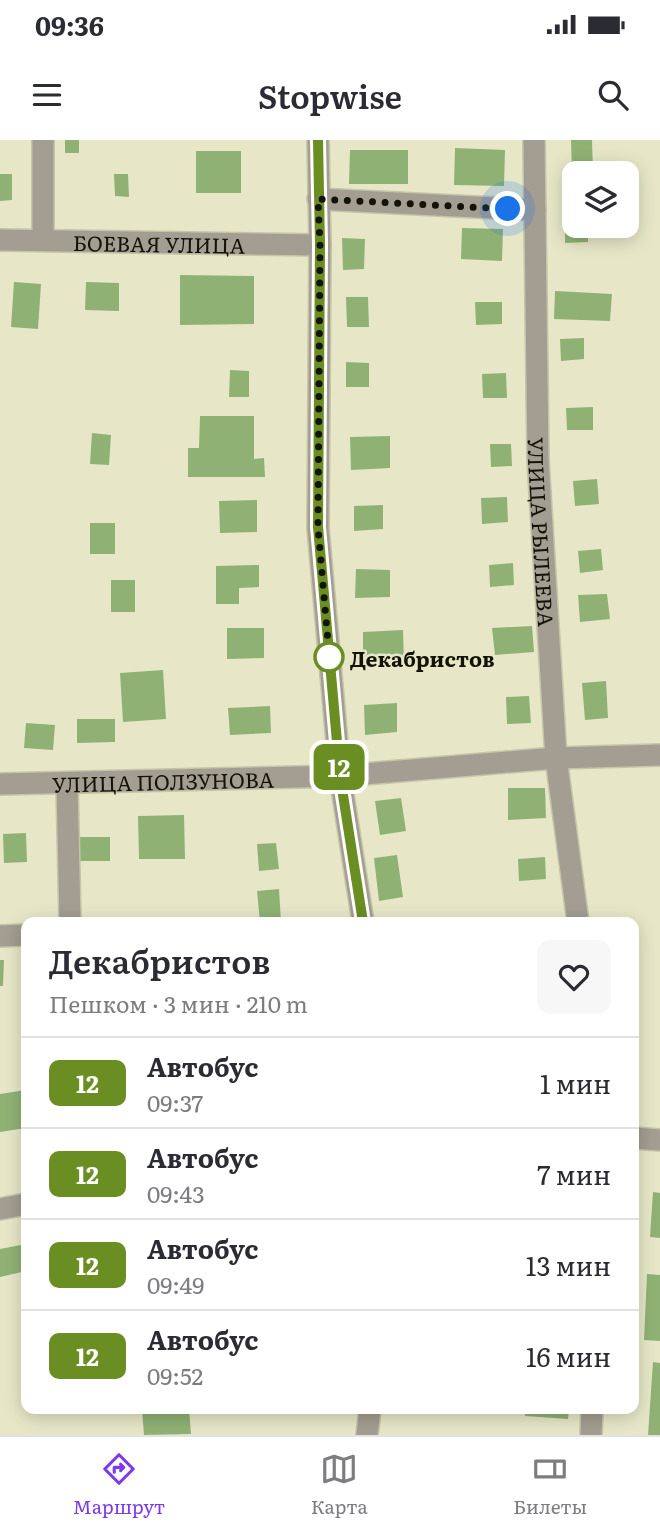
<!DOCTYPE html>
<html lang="ru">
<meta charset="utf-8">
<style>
:root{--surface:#fff;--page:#f7f7f7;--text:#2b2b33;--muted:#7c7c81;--line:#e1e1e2;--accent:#7c3aed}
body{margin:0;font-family:Literata,serif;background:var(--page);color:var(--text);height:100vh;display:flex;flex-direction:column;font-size:26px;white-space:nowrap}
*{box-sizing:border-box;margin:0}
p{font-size:23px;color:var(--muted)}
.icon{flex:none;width:38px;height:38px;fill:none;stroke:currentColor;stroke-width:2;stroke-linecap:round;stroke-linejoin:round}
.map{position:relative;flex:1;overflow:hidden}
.details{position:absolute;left:21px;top:777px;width:618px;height:497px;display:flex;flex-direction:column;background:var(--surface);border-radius:14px;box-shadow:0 4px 18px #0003}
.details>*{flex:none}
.badge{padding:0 14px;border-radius:10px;font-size:24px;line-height:46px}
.tools{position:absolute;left:562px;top:21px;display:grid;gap:14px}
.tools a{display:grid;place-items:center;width:77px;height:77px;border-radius:14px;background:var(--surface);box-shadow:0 4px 18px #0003;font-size:35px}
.you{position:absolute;width:35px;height:35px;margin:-18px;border:5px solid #fff;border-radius:50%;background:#1a73e8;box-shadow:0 0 0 10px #1a73e833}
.map>.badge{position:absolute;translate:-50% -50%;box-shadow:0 0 0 4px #fff}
.round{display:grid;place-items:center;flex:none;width:74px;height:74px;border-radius:14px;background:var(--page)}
.head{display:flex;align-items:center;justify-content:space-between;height:119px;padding:0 28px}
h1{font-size:33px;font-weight:600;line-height:52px}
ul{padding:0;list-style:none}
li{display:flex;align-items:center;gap:21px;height:91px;padding:0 28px;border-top:2px solid var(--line)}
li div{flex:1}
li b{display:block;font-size:26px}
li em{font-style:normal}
li .badge{min-width:77px;font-weight:700;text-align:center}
.status{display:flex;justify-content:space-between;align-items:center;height:49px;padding:0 35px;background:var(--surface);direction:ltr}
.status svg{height:19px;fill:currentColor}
header{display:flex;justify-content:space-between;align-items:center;height:91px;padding:0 28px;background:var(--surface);font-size:32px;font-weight:600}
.menu{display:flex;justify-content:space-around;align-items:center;height:98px;border-top:2px solid var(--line);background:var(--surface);font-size:19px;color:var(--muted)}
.menu a{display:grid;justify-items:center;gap:4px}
.menu .current{color:var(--accent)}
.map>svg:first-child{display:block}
</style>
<div class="status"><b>09:36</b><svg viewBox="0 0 49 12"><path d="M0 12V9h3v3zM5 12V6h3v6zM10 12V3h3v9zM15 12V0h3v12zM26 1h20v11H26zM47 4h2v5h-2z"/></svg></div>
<header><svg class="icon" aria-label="menu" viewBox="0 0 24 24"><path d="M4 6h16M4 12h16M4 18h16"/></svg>Stopwise<svg class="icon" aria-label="search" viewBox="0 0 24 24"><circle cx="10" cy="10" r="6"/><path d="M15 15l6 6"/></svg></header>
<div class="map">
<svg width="660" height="1295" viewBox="0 0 660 1295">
<rect width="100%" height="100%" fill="#e7e7c8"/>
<path fill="#8fb274" d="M65 0H79V13H65Z
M571 0H592L593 33H572Z
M455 8 505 10 504 46 454 45Z
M350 10H408V44H349Z
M196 11H241V53H196Z
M0 34H12V60L0 61Z
M114 34H128L129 57 115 56Z
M565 68H574V86H588V102L565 103Z
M462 88 503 89 502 121 461 119Z
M342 98 365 99 364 129 343 130Z
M180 135 254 136V184L180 185Z
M14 142 41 144 38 189 11 187Z
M86 142 119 143V171L85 170Z
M555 151 612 154 610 181 554 179Z
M346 157H368L369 187H347Z
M475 162H502V184L476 185Z
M584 198V219L561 221 560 199Z
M346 222 369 223V247H346Z
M230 230 249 231V257H229Z
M506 233 507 258H483L482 234Z
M593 267V290H567L566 268Z
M200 276H254V319L264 318 265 337H188V308H199Z
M92 293 111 295 109 325 90 324Z
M390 296V328L351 330 350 297Z
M490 304H511L512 326 491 327Z
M597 339 599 364 575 366 573 341Z
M507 357 508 382 482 384 481 358Z
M257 360V392L220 393 219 361Z
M383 365V389L354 391V366Z
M90 383H115V414H90Z
M601 409 603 430 580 433 578 411Z
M513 423 514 445 490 447 489 425Z
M259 425V447L239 448V464H216V426Z
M356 429 390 430V457L355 458Z
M111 440H135V472H111Z
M607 454 610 479 580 482 578 455Z
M532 486 534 512 495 515 492 488Z
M227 488H264V518L227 519Z
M403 490 404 522 363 524V492Z
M163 530 166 579 123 582 120 533Z
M606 541 608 578 585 580 582 543Z
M529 556 531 583 507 584 506 557Z
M397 563V592L365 595 364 565Z
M270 566 271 593 230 595 228 568Z
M77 579H115V602L77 603Z
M26 583 55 585 53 610 24 608Z
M508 648H545L546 678 508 680Z
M401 658 406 691 380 695 375 661Z
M184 675 185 719H139L138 676Z
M26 693 27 722 4 723 3 694Z
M79 697H110V721H78Z
M276 703 279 729 259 731 257 704Z
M397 715 403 757 379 761 374 718Z
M545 717 546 739 519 741 518 719Z
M279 749 281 782H260L257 751Z
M558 777 559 782H524V780Z
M0 820H4L3 846H0Z
M26 950V988L0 992V954Z
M653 1052 660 1053V1098L650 1097Z
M26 1104V1131L0 1137V1109Z
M647 1134 660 1135V1201L644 1200Z
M653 1222 660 1223V1295H648Z
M142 1269H189L191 1294 144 1295Z
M526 1269H569L568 1279 525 1276Z"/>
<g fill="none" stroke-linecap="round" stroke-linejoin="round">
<g stroke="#c5c5a9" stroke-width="24">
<g id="minor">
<path d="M43 0V100"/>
<path d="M318 0 320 105 318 388 340 636 363 782"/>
<path id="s1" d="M534 0 538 320 556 618 578 782"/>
<path d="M318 59 535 70"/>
<path id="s2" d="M0 100 320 105"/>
<path d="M67 643 70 782"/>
<path id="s3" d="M0 644 340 636 556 618 660 615"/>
<path d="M0 796 26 795"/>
<path d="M634 998 660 1000"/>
<path d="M0 1069 26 1064"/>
<path d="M367 1295 370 1269"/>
<path d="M591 1295 592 1269"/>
</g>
</g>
<use href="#minor" stroke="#a49d91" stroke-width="21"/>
</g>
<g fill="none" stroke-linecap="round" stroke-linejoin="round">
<g stroke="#fff" stroke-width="16">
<path id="line" d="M318 0 320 105 318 387 340 636 363 782"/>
</g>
<use href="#line" stroke="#6b8e23" stroke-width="10"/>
<path stroke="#131308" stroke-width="7" stroke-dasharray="0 12.6" d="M329 517 330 525 318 387 320 105 318 59 508 69"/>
</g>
<circle fill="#fff" stroke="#6b8e23" stroke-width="3.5" cx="329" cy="517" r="14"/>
<g text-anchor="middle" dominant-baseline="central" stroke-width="5" stroke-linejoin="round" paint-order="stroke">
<g font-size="21" fill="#131308" stroke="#e7e7c8">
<text stroke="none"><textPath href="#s2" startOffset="159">БОЕВАЯ УЛИЦА</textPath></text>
<text stroke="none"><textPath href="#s1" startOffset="392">УЛИЦА РЫЛЕЕВА</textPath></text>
<text stroke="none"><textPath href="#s3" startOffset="163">УЛИЦА ПОЛЗУНОВА</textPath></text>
</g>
<g font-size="21" font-weight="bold" fill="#131308" stroke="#e7e7c8" text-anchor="start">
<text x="350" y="517">Декабристов</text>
</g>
</g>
</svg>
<div class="tools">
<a><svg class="icon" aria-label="layers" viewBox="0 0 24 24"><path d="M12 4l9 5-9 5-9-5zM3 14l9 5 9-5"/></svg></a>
</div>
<div class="you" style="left:508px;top:69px"></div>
<b class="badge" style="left:339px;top:627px;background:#6b8e23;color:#fff">12</b>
<section class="details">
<div class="head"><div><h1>Декабристов</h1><p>Пешком · 3 мин · 210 m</p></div><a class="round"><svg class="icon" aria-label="heart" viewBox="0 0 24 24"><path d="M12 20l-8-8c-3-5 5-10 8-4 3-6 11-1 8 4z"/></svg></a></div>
<ul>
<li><span class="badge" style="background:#6b8e23;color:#fff">12</span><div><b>Автобус</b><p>09:37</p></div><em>1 мин</em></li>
<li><span class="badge" style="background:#6b8e23;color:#fff">12</span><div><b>Автобус</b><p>09:43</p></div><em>7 мин</em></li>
<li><span class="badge" style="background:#6b8e23;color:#fff">12</span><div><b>Автобус</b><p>09:49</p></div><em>13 мин</em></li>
<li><span class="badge" style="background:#6b8e23;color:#fff">12</span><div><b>Автобус</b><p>09:52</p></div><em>16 мин</em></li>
</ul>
</section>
</div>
<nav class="menu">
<a class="current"><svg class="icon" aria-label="directions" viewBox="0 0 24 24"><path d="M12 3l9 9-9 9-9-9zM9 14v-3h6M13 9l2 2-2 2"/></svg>Маршрут</a>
<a><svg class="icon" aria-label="map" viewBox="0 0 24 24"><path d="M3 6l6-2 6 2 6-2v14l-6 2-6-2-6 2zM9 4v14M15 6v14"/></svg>Карта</a>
<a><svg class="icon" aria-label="tickets" viewBox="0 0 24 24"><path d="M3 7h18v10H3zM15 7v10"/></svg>Билеты</a>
</nav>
